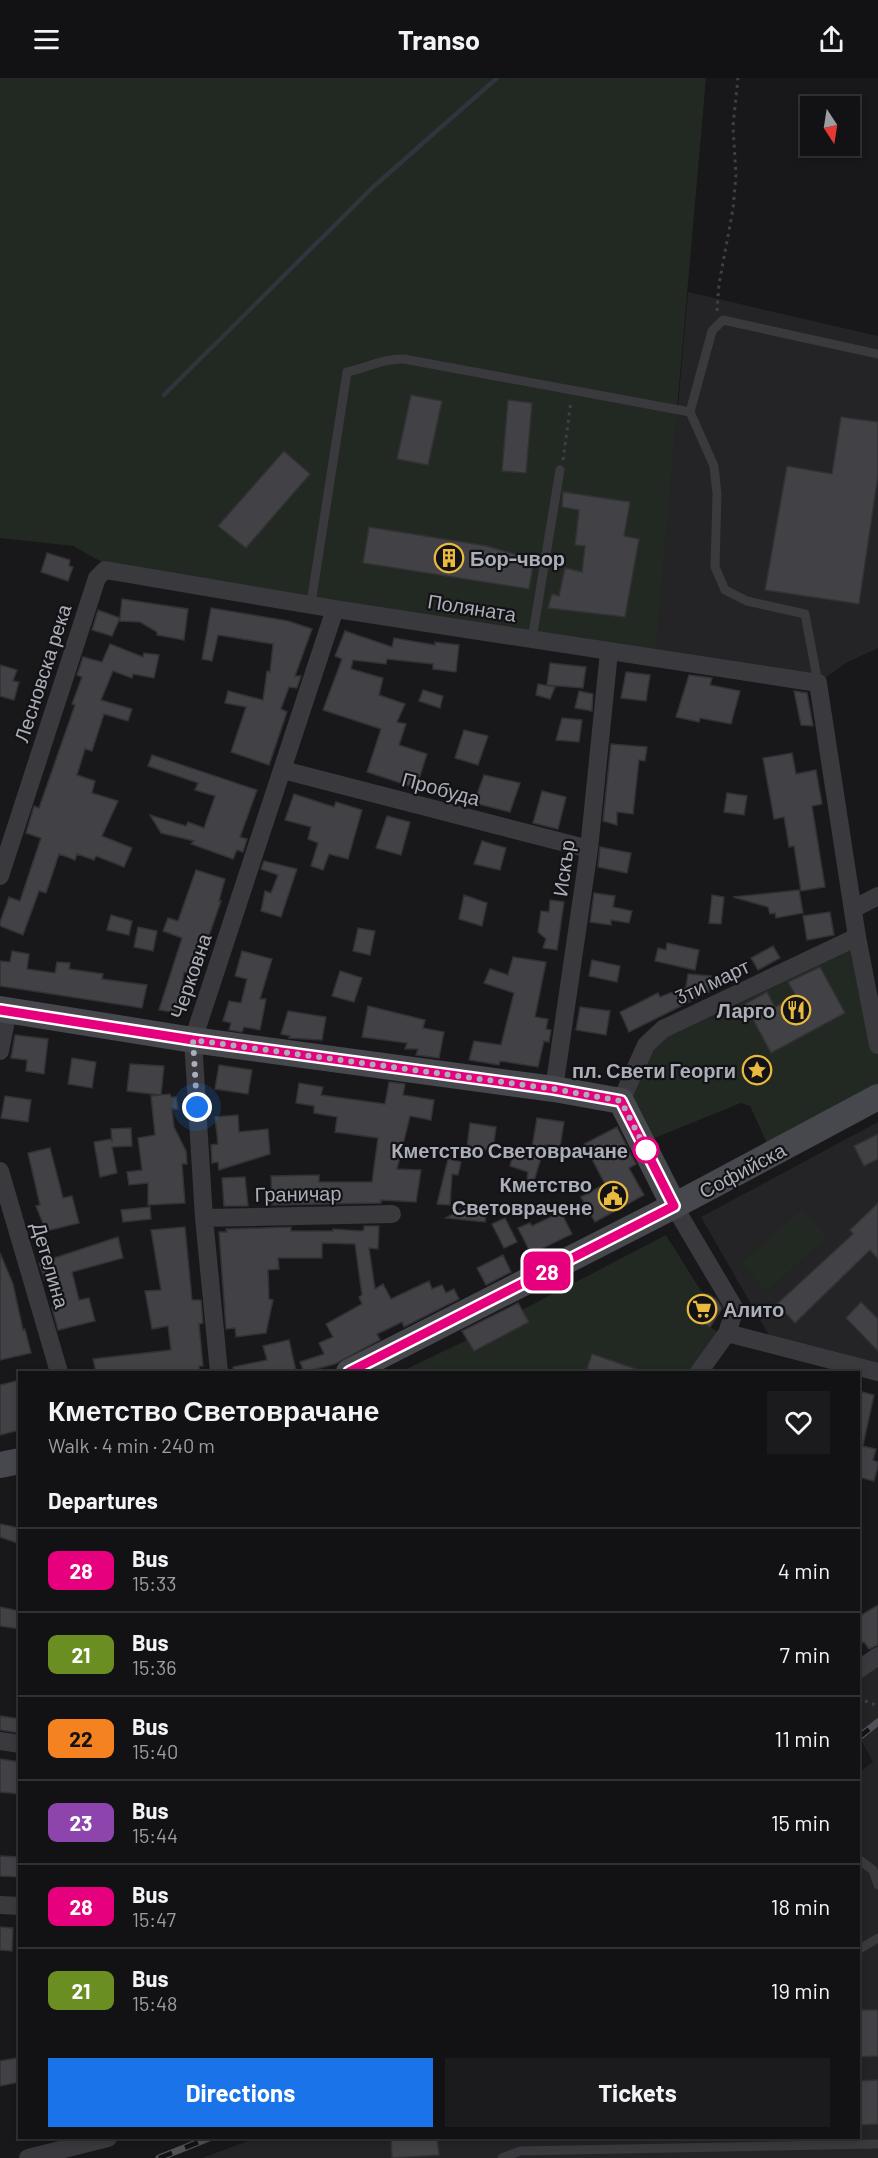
<!DOCTYPE html>
<meta charset="utf-8">
<style>
:root{--surface:#121113;--page:#1b1a1c;--text:#f1f3f6;--muted:#9c9da0;--line:#313133;--accent:#1a73e8}
body{margin:0;font-family:Barlow,sans-serif;background:var(--page);color:var(--text);height:100vh;display:flex;flex-direction:column;font-size:22px;white-space:nowrap}
*{box-sizing:border-box;margin:0}
p{font-size:20px;color:var(--muted)}
.icon{flex:none;width:33px;height:33px;fill:none;stroke:currentColor;stroke-width:2;stroke-linecap:round;stroke-linejoin:round}
.map{position:relative;flex:1;overflow:hidden}
.details{position:absolute;left:18px;top:1293px;width:842px;height:768px;display:flex;flex-direction:column;background:var(--surface);border-radius:0px;box-shadow:0 3px 9px #0003,0 0 0 2px var(--line)}
.details>*{flex:none}
.badge{padding:0 12px;border-radius:9px;font-size:21px;line-height:39px}
.needle{width:39px;rotate:168deg}
.fabs{position:absolute;left:800px;top:18px;display:grid;gap:12px}
.fabs a{display:grid;place-items:center;width:60px;height:60px;border-radius:0px;background:var(--surface);box-shadow:0 3px 9px #0003,0 0 0 2px var(--line);font-size:30px}
.you{position:absolute;width:30px;height:30px;margin:-15px;border:4px solid #fff;border-radius:50%;background:#1a73e8;box-shadow:0 0 0 9px #1a73e833}
.map>.badge{position:absolute;translate:-50% -50%;box-shadow:0 0 0 3px #fff}
h2{padding:0 30px;font-size:22px;line-height:54px}
.round{display:grid;place-items:center;flex:none;width:63px;height:63px;border-radius:0px;background:var(--page)}
.overview{display:flex;align-items:center;justify-content:space-between;height:102px;padding:0 30px}
h1{font-size:28px;font-weight:700;line-height:45px}
.cta{display:flex;gap:12px;margin-top:auto;padding:12px 30px}
.cta a{flex:1;height:69px;border-radius:0px;background:var(--accent);color:#fff;font-size:24px;font-weight:700;line-height:69px;text-align:center}
.cta a+a{background:var(--page);color:var(--text)}
ul{padding:0;list-style:none}
li{display:flex;align-items:center;gap:18px;height:84px;padding:0 30px;border-top:2px solid var(--line)}
li div{flex:1}
li b{display:block;font-size:22px}
li em{font-style:normal}
li .badge{min-width:66px;font-weight:700;text-align:center}
header{display:flex;justify-content:space-between;align-items:center;height:78px;padding:0 30px;background:var(--surface);font-size:27px;font-weight:700}
.map>svg:first-child{display:block}
</style>
<header><svg class="icon" aria-label="menu" viewBox="0 0 24 24"><path d="M4 6h16M4 12h16M4 18h16"/></svg>Transo<svg class="icon" aria-label="share" viewBox="0 0 24 24"><path d="M12 15V3M7 8l5-5 5 5M5 13v7h14v-7"/></svg></header>
<div class="map">
<svg width="878" height="2080" viewBox="0 0 878 2080">
<rect width="100%" height="100%" fill="#181719"/>
<path fill="#242326" d="M688 214 878 258V570L846 585 818 605 655 581 347 294 678 329Z
M878 1044V1294L775 1268 701 1139Z
M878 1579V2080H202L256 2060H858V1695L873 1684 858 1656V1592Z"/>
<path fill="#222923" d="M0 0H706L655 581 120 494 73 468 0 460Z
M857 859 878 967V1019L772 1076 750 1028 741 1025 642 1065 621 1023 646 967Z
M802 1131 827 1159 766 1214 741 1185Z
M666 1157 701 1213 708 1216 694 1240 725 1258 699 1294H400L467 1262 474 1273 494 1262 499 1247 505 1257 528 1244 522 1232Z"/>
<g fill="none" stroke-linecap="round" stroke-linejoin="round">
<path stroke="#2e353d" stroke-width="4.5" d="M164 317 372 110 497 0"/>
</g>
<path fill="#424246" stroke="#323235" stroke-width="1.5" d="M411 317 442 323 428 387 397 381Z
M508 322 532 325 526 395 502 393Z
M841 339 878 344V397L859 526 765 512 787 388 832 396Z
M284 373 310 396 246 470 218 448Z
M563 414 630 424 624 458 639 461 625 539 548 530 552 516 559 518 565 490 582 494 585 468 575 467 579 432 562 429Z
M369 449 487 468 534 482 529 511 363 485Z
M47 475 70 482 69 488 73 489 68 503 41 494Z
M122 521 188 531 184 562 157 557V554L140 544 119 543 120 540 112 558 92 552 98 532 120 540Z
M211 530 288 543 312 551 295 598H301L297 610 289 609 281 631 287 634 269 687 231 674 246 629 225 625 228 613 263 622 267 593 270 594 273 566 218 557 212 583 202 581Z
M345 553 392 569 394 560 435 567V564L459 567 456 594 433 591V586L387 581 386 586 353 582 351 591 383 600 379 617 405 626 397 644 406 646 399 667 427 676 416 710 367 694 381 651 323 632 342 581 335 578Z
M110 566 143 579 144 575 159 577 154 600 133 596 132 600 113 593 101 622 132 631 128 643 104 636 92 673 85 671 77 697 95 703 92 715 118 723 102 758 132 770 124 789 96 778 94 782 77 776 75 782 59 776 46 815 39 813 23 857 0 848V844L9 819 20 823 41 760 26 755 34 728 39 730 75 627 72 626 82 599 77 597 83 579 102 584Z
M550 585 586 589 583 610 547 607Z
M0 587 17 592 13 603 19 604 14 622 0 618Z
M626 594 650 597 646 623 621 620Z
M689 597 712 600 710 607 740 613 731 646 700 640 699 644 676 639Z
M538 606 555 609 550 621 536 617Z
M423 612 443 618 440 630 419 623Z
M579 613 593 616 592 633 575 630Z
M794 613 807 615 813 648 801 647Z
M562 640 582 642 579 664 556 662Z
M464 652 488 658 478 687 455 680Z
M611 666 647 669 645 683 639 682 633 736 617 734V747L603 743Z
M792 675 796 696 816 692 822 726 812 728 825 809 801 813 794 768 789 769 784 739 774 741 763 680Z
M152 677 257 712 240 759 247 761 243 774 237 772 233 781 191 766 194 763 161 755 150 737 186 748 188 744 204 750 215 718 195 712 198 705 148 688Z
M484 697 520 705 510 734 474 725Z
M542 713 566 719 558 751 533 745Z
M727 715 747 718 744 737 724 734Z
M294 716 334 729 336 724 362 732 348 781 329 776 323 792 311 788 318 765 308 761 311 749 285 742Z
M387 738 410 744 401 777 376 770Z
M482 763 506 770 500 792 474 786Z
M600 769 631 775 627 795 598 789Z
M264 783 297 791 281 839 261 833 265 813 271 815 278 797 261 791Z
M196 792 225 801 219 823H221L195 898 184 894 178 935 159 932 182 860 163 853 168 840 178 843Z
M799 812 803 835 776 840 775 835 770 836 768 829 733 819Z
M594 815 615 818 613 829 632 833 629 845 611 842V847L590 844Z
M464 817 487 825 482 848 459 841Z
M712 817 724 819 721 846 709 845Z
M550 822 564 824 557 872 543 870 546 861 538 854 541 833 549 834Z
M830 834 834 857 807 862 803 838Z
M111 837 132 843 129 857 107 852Z
M138 849 157 853 153 873 134 869Z
M358 850 375 853 370 877 353 873Z
M667 865 699 872 695 892 655 883 658 870 666 872Z
M773 868 780 880 758 892 751 880Z
M12 873 29 876 27 891 55 895 57 884 70 885 69 891 103 896 102 901 147 907 142 930 0 908V883L10 884Z
M242 873 272 881 260 921H266L260 952 244 949 242 954 229 952 231 945 223 943 229 923 241 925 247 901 235 898Z
M513 879 546 884 535 939 548 941 546 951 551 952 549 964 544 963 538 989 500 983 499 987 469 982 474 963 501 967 514 915 484 905 490 891 508 897Z
M592 882 620 888 617 904 589 898Z
M820 889 845 935 771 975 745 926 767 914 775 929 796 918 788 904Z
M340 893 362 900 354 924 332 918Z
M688 896 711 898 709 914 629 954 620 934 658 915 660 919 686 909Z
M368 928 425 942 423 950 444 954 439 980 416 977 418 971H405L407 965 362 959Z
M580 929 610 933 606 957 576 952Z
M288 933 326 939 322 962 289 960 290 958 281 956Z
M15 957 48 961 44 996 26 993 27 982 11 980Z
M72 980 96 984 92 1010 68 1006Z
M130 986 164 988 161 1017 170 1016 171 1019H176L178 1031H172L174 1049 186 1073 187 1086H182L185 1125 148 1127V1105L129 1107 127 1094 142 1092 138 1060 155 1057 151 1018 160 1017 127 1013Z
M219 987 252 992 248 1016 215 1011Z
M389 1004 405 1006 403 1017 434 1022 431 1042 410 1038 397 1091 421 1092 416 1124 381 1122V1125L272 1127 271 1098 319 1097V1104H372L378 1060 335 1054 337 1039 314 1035V1028L296 1025 299 1005 323 1009 321 1017 385 1026Z
M5 1018 31 1022 28 1044 1 1040Z
M238 1037 239 1054 268 1051 270 1076 219 1092 218 1084 212 1085 211 1067 218 1066 215 1039Z
M537 1040 564 1044 560 1069 545 1067 534 1103 527 1101 528 1094 510 1088 513 1076 530 1081Z
M470 1045 496 1049 493 1073 467 1069Z
M617 1049 636 1086 629 1090 644 1117 595 1144 581 1119 605 1106 584 1066Z
M131 1050 132 1068 112 1069 117 1095 100 1099 94 1064 111 1061 112 1064 111 1051Z
M878 1056V1081L864 1088 854 1068Z
M50 1070 63 1120 72 1118 79 1145 46 1153 36 1128 40 1127 28 1075Z
M448 1081 461 1084 458 1097 452 1096 450 1127 437 1126Z
M245 1099 248 1128H224L222 1100Z
M878 1125V1181L870 1172 795 1245 777 1226 853 1156 850 1152Z
M467 1127 487 1128 485 1144 446 1140Z
M150 1129 151 1141 123 1144 121 1132Z
M561 1134 572 1156 531 1176 518 1150 530 1145 532 1148Z
M505 1140 517 1164 504 1170 492 1146Z
M364 1148H379L378 1171 369 1170 375 1211 383 1206 391 1221 429 1203 432 1211 442 1207 446 1215 454 1211 459 1221 404 1249 402 1244 377 1256 380 1262 335 1286 304 1294 300 1284 324 1276 319 1265 333 1259 326 1246 362 1226 359 1219 362 1217 355 1166 322 1165V1180H278L279 1191 268 1192 269 1221 273 1222 266 1255 236 1259 235 1250 226 1251 219 1154H227L226 1151 291 1149V1153H333V1151L361 1153 364 1152Z
M185 1149 192 1222H201L203 1245 199 1246 203 1288H199L200 1294H96L93 1281 171 1272 168 1248 152 1251 145 1213 161 1212 151 1152Z
M118 1159 123 1180 72 1194 79 1222 89 1220 95 1243 58 1252 52 1230 55 1229 48 1200 45 1202 39 1185Z
M0 1175 13 1206 23 1252 25 1251 31 1275 0 1282Z
M503 1177 511 1194 486 1207 477 1190Z
M708 1216 716 1221 722 1230 710 1249 693 1240Z
M861 1224 878 1241V1273L846 1240Z
M518 1225 529 1244 474 1273 462 1253Z
M289 1262 296 1293 234 1294 233 1289 267 1282 263 1268Z
M592 1276 639 1292V1294H586Z
M20 1302V1352L0 1357V1307Z
M858 1313 874 1317 863 1367 858 1366Z
M858 1367 876 1371 873 1382 878 1384V1388L874 1403 858 1399Z
M0 1446 20 1450V1466L0 1459Z
M878 1527V1567L869 1571 864 1564 858 1568V1539Z
M0 1529 20 1533V1551L0 1548Z
M0 1638 20 1641V1655L0 1652Z
M0 1681 20 1684V1716L0 1714Z
M0 1778 20 1779V1799L0 1798Z
M0 1849 13 1850 12 1873 0 1872Z
M858 1932H878V1978L858 1979Z
M17 1980 20 2004 0 2008V1983Z
M878 2002V2046L858 2047V2003Z
M391 2060H437L439 2077 392 2080Z"/>
<g fill="none" stroke-linecap="round" stroke-linejoin="round">
<path stroke="#3f4045" stroke-width="3" stroke-dasharray="3 4.5" stroke-linecap="butt" d="M717 233 719 206 733 131 736 97 733 48 738 0
M563 382 571 323
M858 1620 878 1628"/>
<path stroke="#39393e" stroke-width="9" d="M311 525 347 294C366 290 385 280 404 281L690 334
M532 561 560 392
M818 605 805 536 747 523 725 512 715 489 717 416 714 388 690 334 712 253 723 242 878 276
M858 1781 873 1792 878 1807
M858 1872 878 1860
M502 2080 520 2073 878 2066"/>
<path stroke="#39393e" stroke-width="18" d="M283 692 589 771
M0 798 97 500 105 492 335 531 818 605 857 859 878 967
M853 831 878 818
M0 973 8 933
M554 1011 589 771 609 574
M621 1023 646 967 663 951 857 859
M0 1093 59 1294
M674 1128 735 1231 727 1255 699 1294
M204 1140 392 1136
M727 1255 878 1294
M219 1294 204 1140 193 962 335 531
M858 1592 878 1578
M0 1663 20 1666
M0 1827 20 1828
M28 2080 108 2060"/>
<path stroke="#47484e" stroke-width="26" d="M0 931 193 962 554 1011 621 1023 674 1128
M349 1294 674 1128 878 1019
M0 1387 20 1383"/>
<g stroke="#505157" stroke-width="7">
<path id="rail" d="M858 1660 878 1644
M159 2080 209 2060"/>
</g>
<use href="#rail" stroke="#131214" stroke-width="4.5" stroke-dasharray="14" stroke-linecap="butt"/>
</g>
<g fill="none" stroke-linecap="round" stroke-linejoin="round">
<g stroke="#fff" stroke-width="14">
<path id="line" d="M0 932 193 962 554 1011 621 1023 674 1128 349 1294"/>
</g>
<use href="#line" stroke="#e6007e" stroke-width="9"/>
<path stroke="#aaaeb9" stroke-width="6" stroke-dasharray="0 10.8" d="M197 1029 193 962 554 1011 621 1023 646 1072"/>
</g>
<defs>
<g id="building-ring" transform="scale(1.5)"><circle r="9.5" fill="#131214" stroke="#eaba3f" stroke-width="1.5"/><path d="M-4-6H4V6H1V3H-1V6H-4ZM-2.5-4.3h1.7v1.8h-1.7ZM.8-4.3h1.7v1.8H.8ZM-2.5-1h1.7V.8h-1.7ZM.8-1h1.7V.8H.8Z" fill="#eaba3f"/></g>
<g id="restaurant-ring" transform="scale(1.5)"><circle r="9.5" fill="#131214" stroke="#eaba3f" stroke-width="1.5"/><path d="M-5-6h1v4h1v-4h1v4h1v-4h1v5L-1.5 .5V6h-2V.5L-5-1ZM5-6V6H3V1.5H1.5Q1.5-4 5-6Z" fill="#eaba3f"/></g>
<g id="sight-ring" transform="scale(1.5)"><circle r="9.5" fill="#131214" stroke="#eaba3f" stroke-width="1.5"/><path d="M0-6L1.8-2.2L6-1.7L2.9 1.2L3.7 5.4L0 3.3L-3.7 5.4L-2.9 1.2L-6-1.7L-1.8-2.2Z" fill="#eaba3f"/></g>
<g id="civic-ring" transform="scale(1.5)"><circle r="9.5" fill="#131214" stroke="#eaba3f" stroke-width="1.5"/><path d="M-.6-6.5H3V-4.5H.6V-3L4-1V1h2V6H-6V1h2V-1L-.6-3ZM-1.2 2.5V6h2.4V2.5Z" fill="#eaba3f"/></g>
<g id="supermarket-ring" transform="scale(1.5)"><circle r="9.5" fill="#131214" stroke="#eaba3f" stroke-width="1.5"/><path d="M-6-5.5h2.5l.6 2H6L4.5 2H-2.5L-4.4-4H-6ZM-1.5 3.2a1.3 1.3 0 1 0 .1 0ZM3 3.2a1.3 1.3 0 1 0 .1 0Z" fill="#eaba3f"/></g>
</defs>
<g fill-rule="evenodd">
<use href="#building-ring" x="449" y="480"/>
<use href="#restaurant-ring" x="796" y="932"/>
<use href="#sight-ring" x="757" y="992"/>
<use href="#civic-ring" x="613" y="1118"/>
<use href="#supermarket-ring" x="702" y="1231"/>
</g>
<circle fill="#fff" stroke="#e6007e" stroke-width="3" cx="646" cy="1072" r="12"/>
<g text-anchor="middle" dominant-baseline="central" stroke-width="4.5" stroke-linejoin="round" paint-order="stroke">
<g font-size="20" font-weight="bold" fill="#aaaeb9" stroke="#131214" text-anchor="end">
<text x="470" y="480" text-anchor="start">Бор-чвор</text>
<text x="775" y="932">Ларго</text>
<text x="736" y="992">пл. Свети Георги</text>
<text x="592" y="1106">Кметство<tspan x="592" dy="23">Световрачене</tspan></text>
<text x="723" y="1231" text-anchor="start">Алито</text>
</g>
<g font-size="20" fill="#aaaeb9" stroke="#131214">
<text transform="translate(472 529) rotate(9)">Поляната</text>
<text transform="translate(42 595) rotate(-72)">Лесновска река</text>
<text transform="translate(441 710) rotate(15)">Пробуда</text>
<text transform="translate(563 790) rotate(-82)">Искър</text>
<text transform="translate(190 898) rotate(-71)">Черковна</text>
<text transform="translate(712 903) rotate(-25)">3ти март</text>
<text transform="translate(742 1092) rotate(-28)">Софийска</text>
<text transform="translate(298 1115) rotate(-1)">Граничар</text>
<text transform="translate(51 1187) rotate(74)">Детелина</text>
</g>
<g font-size="20" font-weight="bold" fill="#aaaeb9" stroke="#131214" text-anchor="end">
<text x="628" y="1072">Кметство Световрачане</text>
</g>
</g>
</svg>
<div class="fabs">
<a><svg class="needle" viewBox="-14 -14 28 28"><path d="M0-13l5 13h-10z" fill="#e53935"/><path d="M0 13l5-13h-10z" fill="#9c9da0"/></svg></a>
</div>
<div class="you" style="left:197px;top:1029px"></div>
<b class="badge" style="left:547px;top:1193px;background:#e6007e;color:#fff">28</b>
<section class="details">
<div class="overview"><div><h1>Кметство Световрачане</h1><p>Walk · 4 min · 240 m</p></div><a class="round"><svg class="icon" aria-label="heart" viewBox="0 0 24 24"><path d="M12 20l-8-8c-3-5 5-10 8-4 3-6 11-1 8 4z"/></svg></a></div>
<h2>Departures</h2>
<ul>
<li><span class="badge" style="background:#e6007e;color:#fff">28</span><div><b>Bus</b><p>15:33</p></div><em>4 min</em></li>
<li><span class="badge" style="background:#6b8e23;color:#fff">21</span><div><b>Bus</b><p>15:36</p></div><em>7 min</em></li>
<li><span class="badge" style="background:#f58220;color:#111">22</span><div><b>Bus</b><p>15:40</p></div><em>11 min</em></li>
<li><span class="badge" style="background:#8e44ad;color:#fff">23</span><div><b>Bus</b><p>15:44</p></div><em>15 min</em></li>
<li><span class="badge" style="background:#e6007e;color:#fff">28</span><div><b>Bus</b><p>15:47</p></div><em>18 min</em></li>
<li><span class="badge" style="background:#6b8e23;color:#fff">21</span><div><b>Bus</b><p>15:48</p></div><em>19 min</em></li>
</ul>
<div class="cta"><a>Directions</a><a>Tickets</a></div>
</section>
</div>
